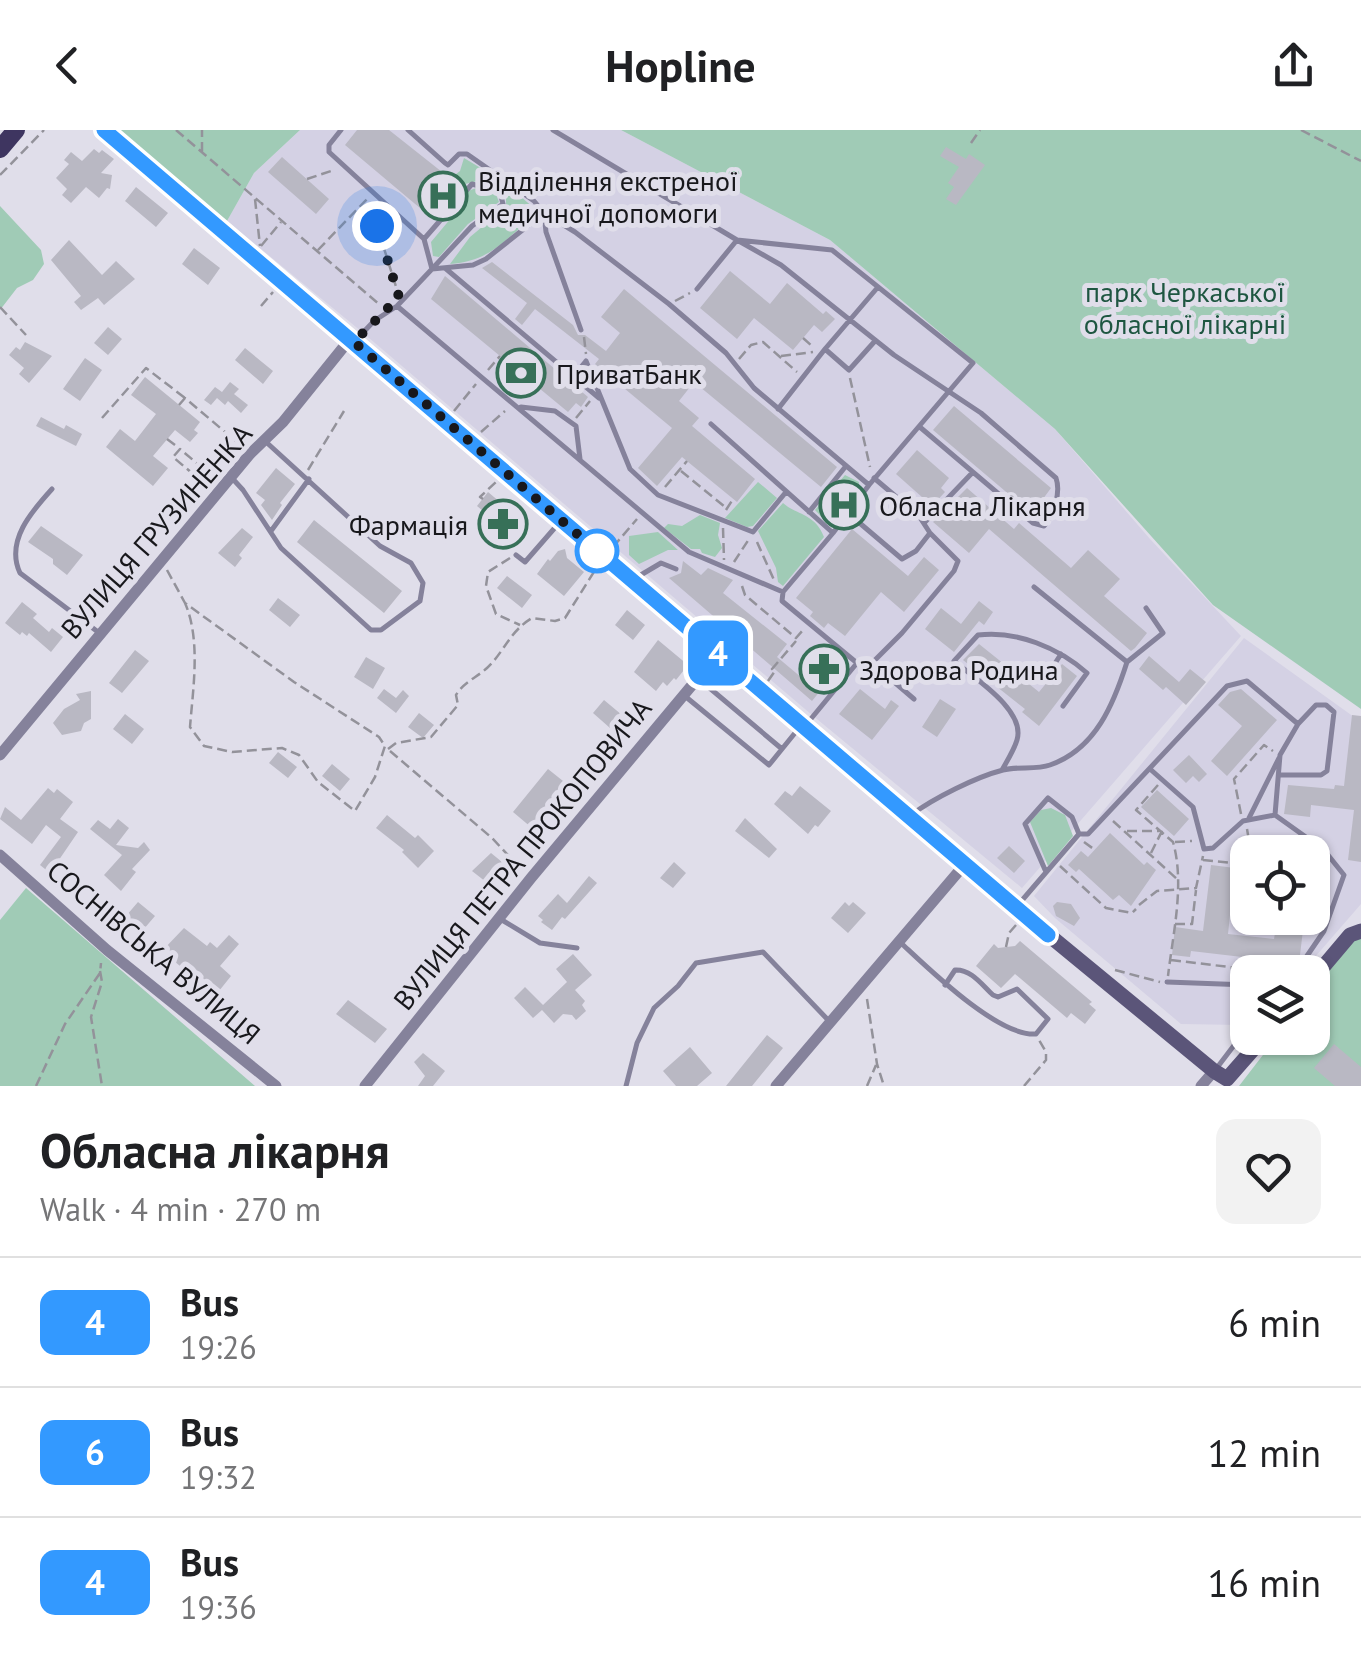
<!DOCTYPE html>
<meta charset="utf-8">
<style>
:root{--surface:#fff;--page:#f2f2f2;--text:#202124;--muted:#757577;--line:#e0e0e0}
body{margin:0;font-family:"PT Sans",sans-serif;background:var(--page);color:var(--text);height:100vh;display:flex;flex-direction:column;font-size:38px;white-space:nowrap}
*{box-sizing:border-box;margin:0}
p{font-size:32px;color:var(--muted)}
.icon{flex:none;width:55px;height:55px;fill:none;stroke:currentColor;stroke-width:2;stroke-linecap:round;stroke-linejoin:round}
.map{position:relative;height:956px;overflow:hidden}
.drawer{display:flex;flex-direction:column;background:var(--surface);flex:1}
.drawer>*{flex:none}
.badge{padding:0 20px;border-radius:15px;font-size:35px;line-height:65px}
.tools{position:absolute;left:1230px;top:705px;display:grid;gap:20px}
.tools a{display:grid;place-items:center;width:100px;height:100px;border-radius:20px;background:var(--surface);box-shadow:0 2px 8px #0004;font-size:50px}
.you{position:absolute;width:50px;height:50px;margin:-25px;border:8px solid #fff;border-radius:50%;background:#1a73e8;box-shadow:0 0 0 15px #1a73e833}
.map>.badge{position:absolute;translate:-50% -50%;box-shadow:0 0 0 5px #fff}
.round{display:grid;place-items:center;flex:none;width:105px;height:105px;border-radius:20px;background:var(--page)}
.overview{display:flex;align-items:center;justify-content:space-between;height:170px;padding:0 40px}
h1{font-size:48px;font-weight:800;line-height:75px}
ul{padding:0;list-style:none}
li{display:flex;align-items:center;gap:30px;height:130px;padding:0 40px;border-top:2px solid var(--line)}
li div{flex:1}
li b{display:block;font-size:38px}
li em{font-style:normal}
li .badge{min-width:110px;font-weight:700;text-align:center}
header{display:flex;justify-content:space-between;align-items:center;height:130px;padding:0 40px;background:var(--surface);font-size:45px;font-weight:800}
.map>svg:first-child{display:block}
</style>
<header><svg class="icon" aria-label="back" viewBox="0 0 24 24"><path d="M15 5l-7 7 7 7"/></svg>Hopline<svg class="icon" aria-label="share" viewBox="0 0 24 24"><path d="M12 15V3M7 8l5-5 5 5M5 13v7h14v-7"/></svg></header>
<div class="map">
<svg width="1361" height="956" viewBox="0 0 1361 956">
<rect width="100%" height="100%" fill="#e0deea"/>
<path fill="#d4d1e4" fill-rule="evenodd" d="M300 0H621L830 110 1055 299 1150 409 1241 506 1022 758 812 585 362 202 227 91 254 43Z
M1244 508 1361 592V774L1302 842H1248L1247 900 1240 895 1181 894 1055 788 1034 766ZM1248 722H1312V788H1248Z"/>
<path fill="#a0cbb6" d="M119 0H300L254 43 227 91Z
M621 0H1361V579L1213 475 1055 299 830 110Z
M464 28 504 52 535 79 533 87C503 111 490 131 450 134L470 107 506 77V63C494 48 478 49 461 56L451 48 460 41Z
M479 57 495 62 499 72 468 94 439 127 433 126 431 112 467 69 468 61Z
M0 76 41 120 44 134 33 150 17 158 0 180Z
M845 345 859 352 857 368 832 398 815 380Z
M758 352 777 368 753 396 747 397 725 388Z
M783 373C796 385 815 383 824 407L783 456 778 452 776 438 758 401Z
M700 385 720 393 718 405 722 418 715 427 702 423 700 419H691L664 398 668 394 682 396Z
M658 402 678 420H668L639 434 629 425V406Z
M1051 678 1065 685 1073 706 1048 736 1030 692 1041 680Z
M26 758 255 956H0V790Z
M1361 808V956H1239L1276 908H1312L1313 859 1351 809Z"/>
<path fill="#b9b8c3" d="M357 0H389L461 57 433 89 345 15Z
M946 17 966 29 969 24 985 35 956 75 946 69 954 57 948 53 959 37 940 26Z
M94 19 99 23 102 20 114 29 101 43 112 45 110 59 107 58 99 68 86 57 71 73 62 65 67 59 56 48 69 34 64 30 71 22 82 31Z
M282 27 329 69 316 84 268 42Z
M136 57 168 83 156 97 125 71Z
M69 110 102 145 116 131 135 149 104 175 98 168 81 180 74 172 81 166 51 130Z
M194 118 220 138 208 155 182 134Z
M492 132 573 195 578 205H585L606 221 620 203 601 187 624 159 837 337 821 357 694 252 679 271 699 288 692 296 755 349 737 372 682 327 657 356 638 338 672 298 595 234 599 229 535 179 522 195 515 189 527 173 482 138Z
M730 141 770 174 787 153 823 184 826 181 835 189 822 202 814 195 793 220 754 188 737 209 700 178Z
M445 146 588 267 581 277 576 273 568 282 431 169Z
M108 197 122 209 108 225 94 213Z
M25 212 52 226 29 253 19 244 24 238 9 225 16 217 20 220Z
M245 218 273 241 263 254 235 230Z
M85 228 102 240 80 271 63 259Z
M145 247 200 292 194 300 198 303 190 312 175 300 153 326 168 338 153 356 106 317 120 299 135 311 156 284 131 265Z
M230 252 239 259 234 264 248 275 241 283 228 271 225 275 217 268 211 275 204 270 215 257 222 262Z
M954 276 1051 358 1032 384 933 300Z
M41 287 64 299 66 295 82 304 76 316 36 296Z
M917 320 949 348 941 358 945 362 932 376 896 344Z
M276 338 295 354 280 373 282 375 272 390 261 375 265 370 256 363Z
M967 358 1014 399 1019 393 1071 438 1088 420 1120 449 1104 466 1147 503 1135 518 1131 521 989 399 969 423 933 392Z
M488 362 519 388 508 402 477 376Z
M314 390 402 461 384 483 297 412Z
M41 396 83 425 67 445 53 434V429L28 412Z
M242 398 253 407 239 425 242 428 235 437 218 423Z
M852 399 908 446 924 427 939 440 904 482 881 462 845 506 828 493 824 498 810 486 813 482 796 468Z
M565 419 567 428 584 442 564 466 537 444 548 429 550 431 558 421Z
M683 431 701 445 708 438 733 450 723 463 787 514 777 527 802 548 815 531 833 545 812 571 669 448 681 443Z
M507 446 532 465 522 478 497 458Z
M278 468 300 485 290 497 269 480Z
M979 471 993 482 984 495 979 491 954 522 925 499 941 478 961 494Z
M22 472 37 484 33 488 49 502 52 498 63 507 51 522 29 503 27 506 22 502 20 505 5 493Z
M627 480 645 495 633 510 615 495Z
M658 510 688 535 676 550 674 548 667 556 663 552 656 561 634 542Z
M979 514 1039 562 1062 534 1077 546 1039 596 1022 582 1025 579 963 530Z
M135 520 149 531 122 563 109 553Z
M1149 526 1179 552 1190 539 1206 552 1186 575 1166 557 1163 560 1139 539Z
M366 527 385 538 373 559 354 547Z
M384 559 396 568 403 560 409 566 396 583 377 568Z
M860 559 885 579 891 570 899 576 872 610 839 584Z
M1241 559 1277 590 1227 646 1211 631 1242 596 1218 575 1230 562Z
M91 561V589L84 593 81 601 62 605 53 593 64 579 80 570 76 564Z
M940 569 956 579 937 607 922 597Z
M604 570 622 585 610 598 593 583Z
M419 583 434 595 423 608 408 597Z
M125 584 144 599 132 614 113 599Z
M1352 585 1361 586V732L1348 730 1354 680 1311 675 1310 687 1284 684 1288 655 1334 659 1335 655 1344 656Z
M278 622 297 637 288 648 269 633Z
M1189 625 1207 644 1199 652 1193 646 1186 653 1173 640Z
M332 634 350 649 340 661 322 646Z
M548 639 568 655 532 698 513 682Z
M800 656 831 681 818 697 815 695 808 704 774 674 785 661 792 666Z
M48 658 54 663 57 659 73 672 60 689 78 702 50 743 40 735 61 707 46 695 32 714 0 689 5 677 21 690Z
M1157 660 1189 689 1174 706 1141 677Z
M387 685 415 708 418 705 434 721 418 738 402 722 404 720 376 698Z
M745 688 777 719 769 728 735 701Z
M118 689 129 698 116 715 138 718 144 712 150 720 132 739 136 742 121 761 104 745 122 725 90 699 98 690 110 699Z
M1110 703 1144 735 1147 732 1156 740 1131 776 1119 765 1113 770 1079 739 1076 742 1068 735 1081 721 1088 727Z
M1009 716 1025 731 1014 743 997 728Z
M491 723 512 740 495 759 472 741Z
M674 732 686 743 673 758 660 748Z
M1211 735 1235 738 1228 804 1274 809 1276 797 1303 800 1300 825 1294 833 1191 821 1190 827 1172 825 1175 797 1203 801Z
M589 746 597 753 565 789 562 787 552 800 541 792 543 790 538 786 558 764 567 773Z
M138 772 155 786 143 800 126 786Z
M845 772 849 776 853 772 866 783 848 803 831 788Z
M1057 772 1071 774 1080 788 1074 796 1056 786 1053 776Z
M184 798 207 816 210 812 217 818 229 805 239 814 220 836 231 846 219 861 201 847 198 851 162 821Z
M1020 811 1092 872 1089 874 1096 880 1085 894 1071 883 1067 888 1015 844 1001 858 976 836 994 814 998 818 1015 816Z
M573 824 592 845 575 860 585 871 582 875 586 881 576 890 572 885 563 884 554 893 542 880 533 888 514 868 525 857 543 875 567 852 556 839Z
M348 870 387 899 375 913 336 884Z
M767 905 783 918 752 956H726Z
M1334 914 1361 937V956H1335L1314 938Z
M690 917 712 943 697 956H676L663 941Z
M423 923 445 941 433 956H418L425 946 414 932Z"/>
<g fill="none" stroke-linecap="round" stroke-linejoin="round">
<path stroke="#93929a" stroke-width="2.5" stroke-dasharray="10 5" stroke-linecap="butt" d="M176 0 380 175
M1301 0 1361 31
M971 13 980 0
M202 22V0
M0 45 44 0
M307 49 334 40
M255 69 260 116
M374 74 377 96 398 163
M261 116 281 92
M318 120 368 68
M675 171 690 163
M261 176 273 162
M0 177 26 205
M584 207 586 224
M803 208 813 217
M781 226 813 222
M739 229 751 215 763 212 797 242
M488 240 500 226
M850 248 870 337
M179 275 185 268 238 313
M454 281 476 254
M102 288 146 238 185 268
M576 288 590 271
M481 302 505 281
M167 309 179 318
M308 340 344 281
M681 341 725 377
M206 355 173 327 180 319 212 346
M665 357 687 331
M483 369 480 367 496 352
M726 380 733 369
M723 398 724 430
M757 412 774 450
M613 417 637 389
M154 420 239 314
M510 428 488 442 486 456 496 484 520 495
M734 432 749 409
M167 440 185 473 294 552 379 607 385 616 375 647 355 681 318 652 299 625 282 618 232 622 204 616 190 597C193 558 201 510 185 473
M742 456 745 465 796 508 803 500
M768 551 775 541 772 539 796 511
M388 619 396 613 431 607 458 575 456 565C464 552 476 548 487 538 505 521 509 502 532 488L555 491 565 488 597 437
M390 621 492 708 521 739
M1158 655 1136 680 1173 712C1185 754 1173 803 1168 846
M1241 684 1234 649 1264 615 1273 621
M1113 691 1177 749
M1247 699 1251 722
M1127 701H1159
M1084 712 1095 720
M1175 712 1192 711
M1151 723 1164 697
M1203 730 1234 733 1248 746
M1060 736 1106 778 1132 783 1136 779
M1139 775 1157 761 1196 758 1203 726
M1279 788 1303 795 1310 802
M1175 794H1192L1196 760
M1006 817 1009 803 1016 795
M1171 830 1254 840
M1115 840 1160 852
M100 841 102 852 91 887 102 956
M1254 842 1255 829
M867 869 877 934 884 956
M36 956 65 894 100 843 101 833
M867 956 876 935
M1024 956 1046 930V922L1039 910"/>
<path stroke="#85829b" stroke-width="5" d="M341 0 329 15V22L424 109
M408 0 445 33 448 35 459 24H467L534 71 544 83 546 102 581 200
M553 0 737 110 832 120 973 233 869 355
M472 54 500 62 503 74 472 96 432 139 424 109Z
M445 138 599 268
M697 159 737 110 781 135 894 225 981 283 1056 348C1061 362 1054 386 1044 396L1033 393 921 298
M397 176 689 422 783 462
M356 210 374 191 397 176 432 139 473 135 486 129 544 83 575 102 669 174 726 223 754 258 869 355 833 403 711 294
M875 211 849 240 825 219 878 157
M586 231 630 339 658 365 753 402 786 362
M573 247 586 231
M521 277 555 281 576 296 580 329
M778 279 825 219
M231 347 243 360 281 418 371 500H381L420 471 423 453 411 433 380 416 265 311
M874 348 919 386 930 403
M52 359C32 381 5 411 20 443L98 502
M809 382 846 336
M925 392 973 342
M271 401 309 349
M833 403 783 462 782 471 857 533H872L902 503 954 441 958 431 930 403 916 421 902 429 849 384
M516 425 525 432 559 393
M634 449 661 433 676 439
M1127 532 1163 503 1146 478
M872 533 914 569
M1047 546 1061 524
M700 550 782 619 799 598
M686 567 769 635 782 619
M805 596 857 533
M1150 639 1193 677 1204 719 1213 718 1243 691 1275 685 1324 720 1344 745 1324 801 1296 842
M1002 640C1007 631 1014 620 1017 610 1026 580 974 548 954 531L978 505C1016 500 1059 518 1087 543L1063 576
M1279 645H1321L1327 641 1334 582 1326 575H1316L1298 594
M911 685C934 668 976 647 1003 640 1018 636 1036 640 1050 635 1096 619 1114 573 1127 532L1034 457
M1249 688 1279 628
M1079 704H1088L1227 556 1247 551 1298 594 1280 625 1275 685
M1018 775 1079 704 1072 687 1048 668 1025 694 1046 742
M502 790 540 813 577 818
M901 813C928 838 998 907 1036 904L1048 889 1017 859 998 867 993 865C982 855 971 839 955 840L945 855
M1167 852 1248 855
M1216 939 1248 897
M626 956 637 913 654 878 678 856 696 833 763 822 830 892"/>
<path stroke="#85829b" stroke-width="11" d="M0 625 250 324 283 292 350 209
M0 725 107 820 276 956
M365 956 531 748 718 524
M776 956 965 734
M1201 956 1214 941"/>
<path stroke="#5b5579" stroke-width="15" d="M104 0 1022 783 1214 941 1227 949 1263 908
M1312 850 1350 805 1361 801"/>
<path stroke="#3e3560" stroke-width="18" d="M0 19 16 0"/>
</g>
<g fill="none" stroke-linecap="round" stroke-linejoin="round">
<g stroke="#fff" stroke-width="22">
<path id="line" d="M104 0 1048 805"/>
</g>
<use href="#line" stroke="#39f" stroke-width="15"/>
<path stroke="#18181c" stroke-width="10" stroke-dasharray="0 18" d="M377 96 399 167 354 212 597 421"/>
</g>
<defs>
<g id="hospital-ring" transform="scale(2.5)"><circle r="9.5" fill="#e0deea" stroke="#377058" stroke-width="1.5"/><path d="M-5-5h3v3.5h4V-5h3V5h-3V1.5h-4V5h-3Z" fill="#377058"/></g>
<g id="bank-ring" transform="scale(2.5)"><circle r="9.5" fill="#e0deea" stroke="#377058" stroke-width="1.5"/><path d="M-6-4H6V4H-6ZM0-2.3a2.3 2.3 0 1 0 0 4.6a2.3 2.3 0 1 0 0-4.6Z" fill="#377058"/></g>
<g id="pharmacy-ring" transform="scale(2.5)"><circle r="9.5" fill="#e0deea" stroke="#377058" stroke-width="1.5"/><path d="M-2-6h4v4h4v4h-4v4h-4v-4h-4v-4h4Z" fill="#377058"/></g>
</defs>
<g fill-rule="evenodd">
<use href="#hospital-ring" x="443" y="66"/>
<use href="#bank-ring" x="521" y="243"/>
<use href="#hospital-ring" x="844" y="375"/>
<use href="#pharmacy-ring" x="503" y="394"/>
<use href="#pharmacy-ring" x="824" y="539"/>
</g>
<circle fill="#fff" stroke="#39f" stroke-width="5" cx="597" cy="421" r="20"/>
<g text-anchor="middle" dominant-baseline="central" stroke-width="10" stroke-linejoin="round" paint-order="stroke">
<g font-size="28" fill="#18181c" stroke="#e0deea" text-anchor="start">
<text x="478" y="50">Відділення екстреної<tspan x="478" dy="32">медичної допомоги</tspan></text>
<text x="556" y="243">ПриватБанк</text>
<text x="879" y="375">Обласна Лікарня</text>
<text x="468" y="394" text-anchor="end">Фармація</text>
<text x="859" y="539">Здорова Родина</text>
</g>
<g font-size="28" fill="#1e5641" stroke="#e0deea">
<text x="1185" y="161">парк Черкаської<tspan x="1185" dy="32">обласної лікарні</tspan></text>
</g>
<g font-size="28" fill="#18181c" stroke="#e0deea">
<text transform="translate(156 401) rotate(-49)">ВУЛИЦЯ ГРУЗИНЕНКА</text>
<text transform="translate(522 724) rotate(-51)">ВУЛИЦЯ ПЕТРА ПРОКОПОВИЧА</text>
<text transform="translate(154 822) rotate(40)">СОСНІВСЬКА ВУЛИЦЯ</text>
</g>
</g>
</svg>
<div class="tools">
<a><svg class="icon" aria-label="locate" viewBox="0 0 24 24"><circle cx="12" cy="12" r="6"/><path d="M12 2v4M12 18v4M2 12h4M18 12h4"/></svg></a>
<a><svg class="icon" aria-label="layers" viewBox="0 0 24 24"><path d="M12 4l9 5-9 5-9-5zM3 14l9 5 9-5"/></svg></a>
</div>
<div class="you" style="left:377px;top:96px"></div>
<b class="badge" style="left:718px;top:523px;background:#39f;color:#fff">4</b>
</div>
<section class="drawer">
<div class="overview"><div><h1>Обласна лікарня</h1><p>Walk · 4 min · 270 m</p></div><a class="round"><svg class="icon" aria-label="heart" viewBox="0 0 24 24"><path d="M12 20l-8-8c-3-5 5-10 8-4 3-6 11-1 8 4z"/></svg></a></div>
<ul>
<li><span class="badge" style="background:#39f;color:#fff">4</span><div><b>Bus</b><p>19:26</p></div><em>6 min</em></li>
<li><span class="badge" style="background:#39f;color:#fff">6</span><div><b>Bus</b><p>19:32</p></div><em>12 min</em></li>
<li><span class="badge" style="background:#39f;color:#fff">4</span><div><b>Bus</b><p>19:36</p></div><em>16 min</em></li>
</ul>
</section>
